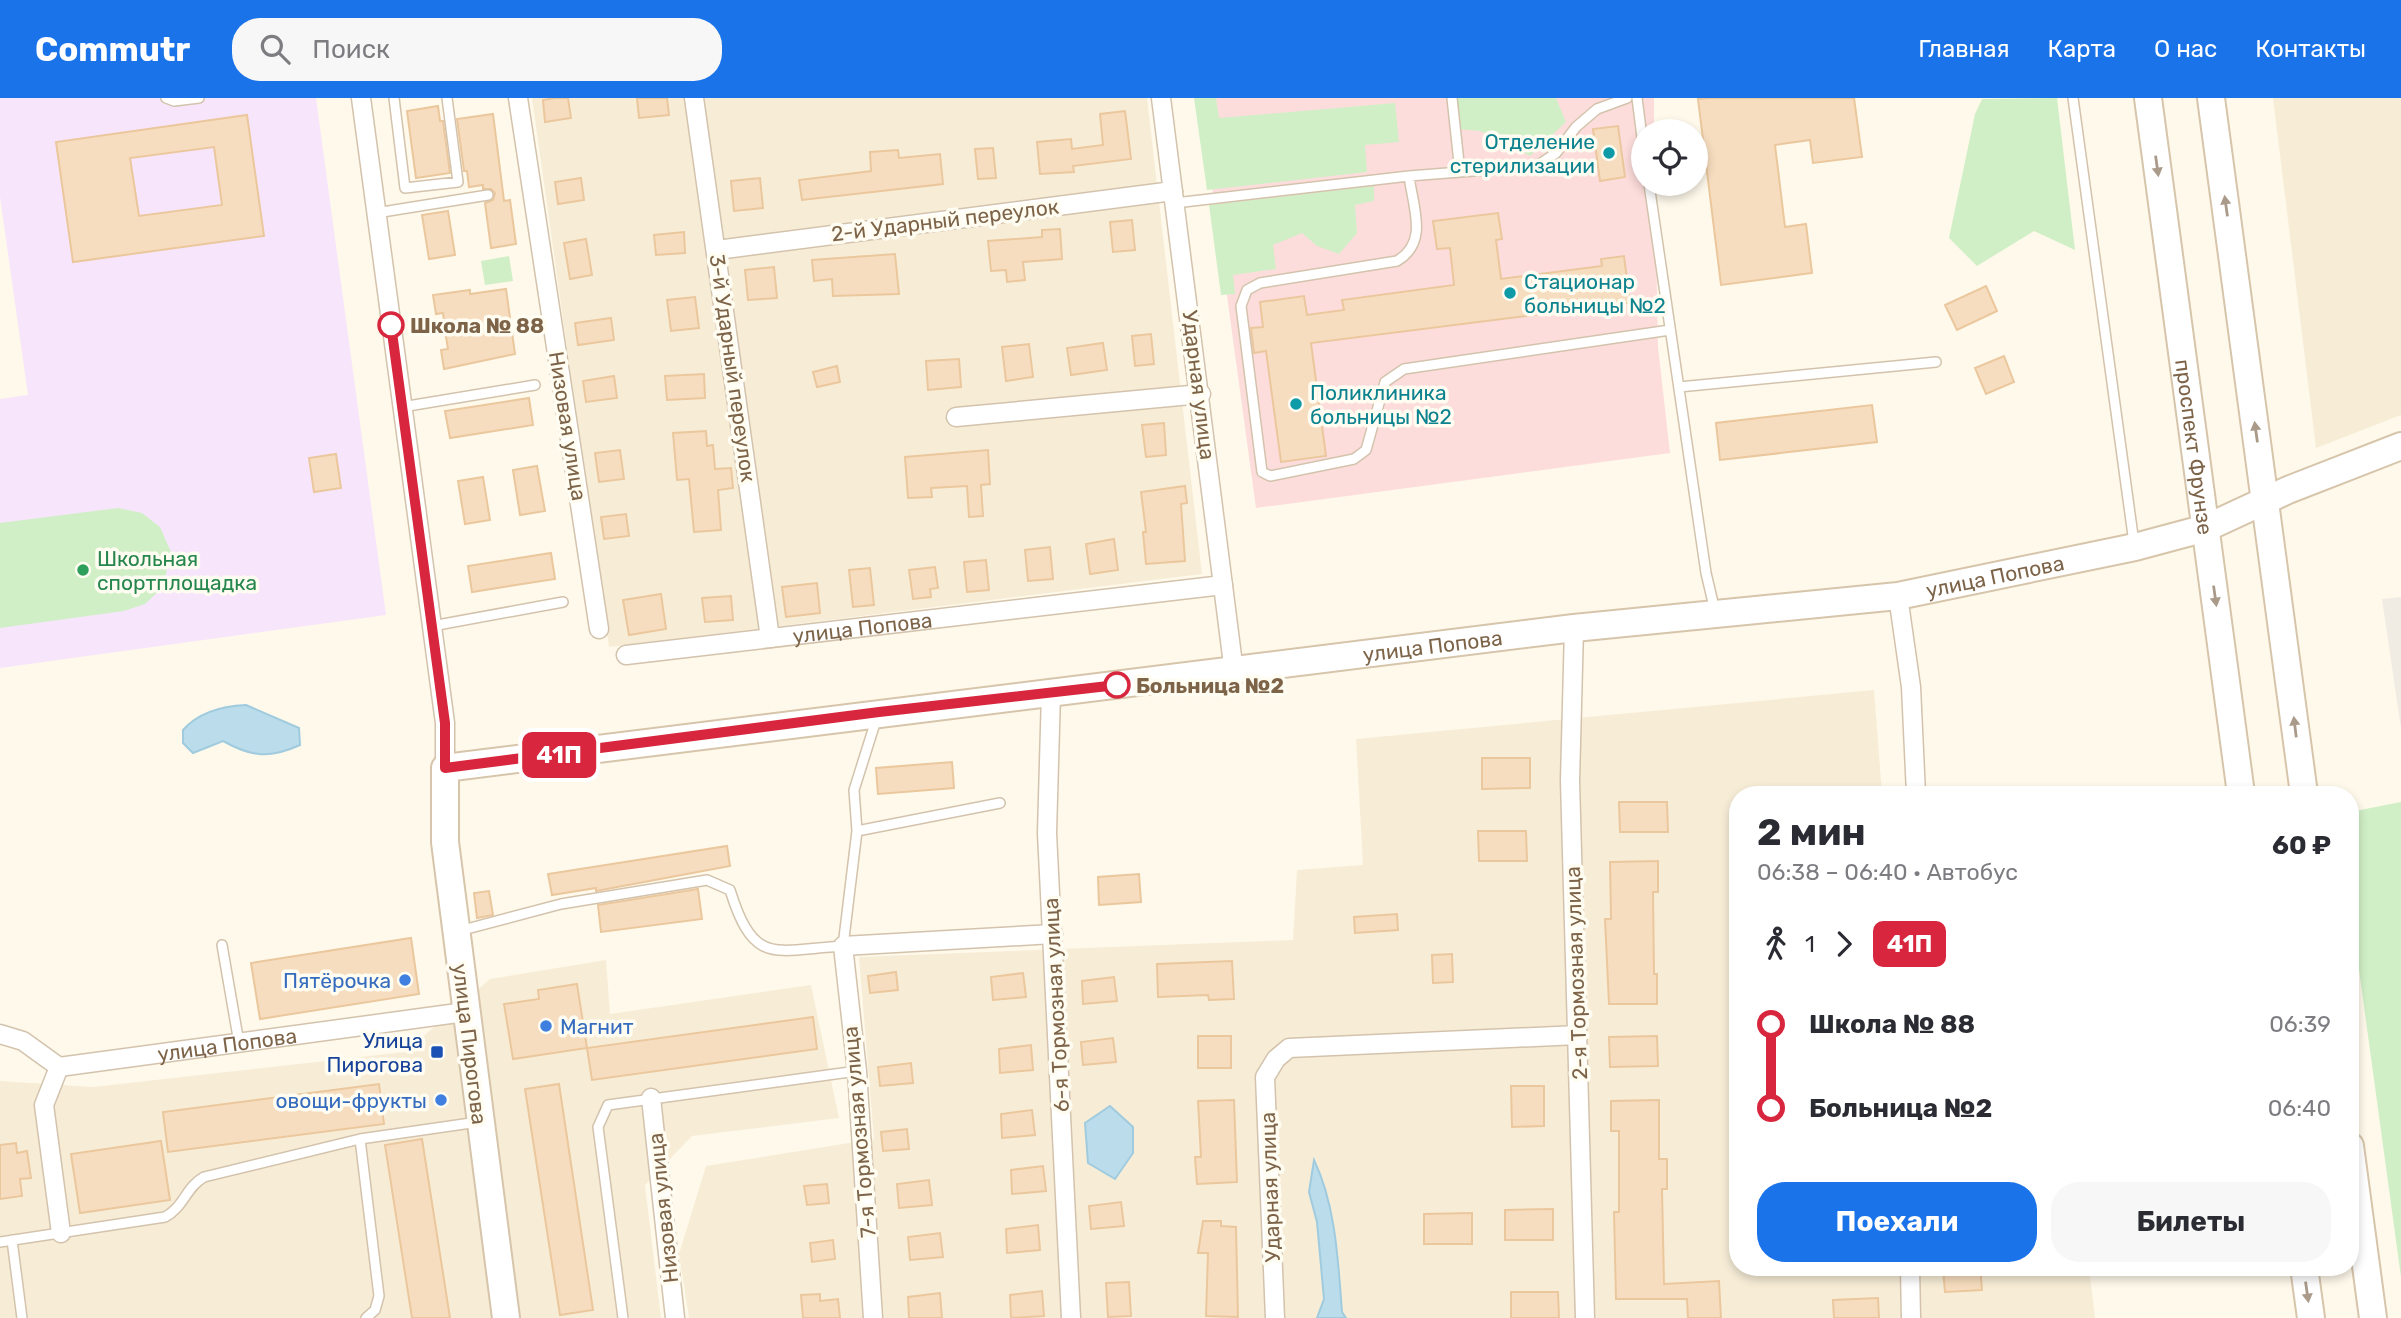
<!DOCTYPE html>
<html lang="ru">
<meta charset="utf-8">
<style>
:root{--surface:#fff;--page:#f7f7f7;--text:#2b2b33;--muted:#7c7c81;--accent:#1a73e8}
body{margin:0;font-family:Rubik,sans-serif;background:var(--page);color:var(--text);height:100vh;display:flex;flex-direction:column;font-size:26px;white-space:nowrap}
*{box-sizing:border-box;margin:0}
p{font-size:23px;color:var(--muted)}
.icon{flex:none;width:38px;height:38px;fill:none;stroke:currentColor;stroke-width:2;stroke-linecap:round;stroke-linejoin:round}
.map{position:relative;flex:1;overflow:hidden}
.drawer{position:absolute;left:1729px;top:688px;width:630px;height:490px;display:flex;flex-direction:column;background:var(--surface);border-radius:28px;box-shadow:0 4px 10px #0003}
.drawer>*{flex:none}
.badge{padding:0 14px;border-radius:10px;font-size:24px;line-height:46px}
.controls{position:absolute;left:1631px;top:21px;display:grid;gap:14px}
.controls a{display:grid;place-items:center;width:77px;height:77px;border-radius:50%;background:var(--surface);box-shadow:0 4px 10px #0003;font-size:35px}
.map>.badge{position:absolute;translate:-50% -50%;box-shadow:0 0 0 4px #fff}
.legs{display:flex;align-items:center;gap:10px;height:77px;padding:0 28px;font-size:23px}
.legs p{margin-inline-start:auto}
.headline{display:flex;align-items:center;justify-content:space-between;height:119px;padding:0 28px}
h1{font-size:38px;font-weight:700;line-height:52px}
.primary-button{display:flex;gap:14px;margin-top:auto;padding:14px 28px}
.primary-button a{flex:1;height:80px;border-radius:28px;background:var(--accent);color:#fff;font-size:28px;font-weight:700;line-height:80px;text-align:center}
.primary-button a+a{background:var(--page);color:var(--text)}
ul{padding:0 28px;list-style:none}
li{display:flex;align-items:center;gap:24px;height:84px;font-size:26px}
li i{display:grid;place-items:center;width:10px;height:100%;margin:0 9px;background:currentColor}
li i::after{content:'';width:18px;height:18px;margin:-9px;border:5px solid;border-radius:50%;background:var(--surface)}
li p{margin-inline-start:auto}
li:first-child i{background:linear-gradient(#0000 50%,currentColor 0)}
li:last-child i{background:linear-gradient(currentColor 50%,#0000 0)}
header{display:flex;align-items:center;gap:42px;box-sizing:border-box;height:98px;padding:0 35px;background:var(--accent);color:#fff}
header strong{font-size:33px}
nav{display:flex;gap:38px;margin-inline-start:auto;font-size:24px}
.search{width:490px;height:63px;background:var(--page);display:flex;align-items:center;gap:18px;box-sizing:border-box;padding:0 24px;border-radius:28px;color:var(--muted);font-size:26px}
.map>svg:first-child{display:block}
</style>
<header>
<strong>Commutr</strong>
<div class="search"><svg class="icon" aria-label="search" viewBox="0 0 24 24"><circle cx="10" cy="10" r="6"/><path d="M15 15l6 6"/></svg>Поиск</div>
<nav><a>Главная</a><a>Карта</a><a>О нас</a><a>Контакты</a></nav>
</header>
<div class="map">
<svg width="2401" height="1220" viewBox="0 0 2401 1220">
<rect width="100%" height="100%" fill="#fef9ea"/>
<path fill="#f7edd7" d="M532 0H1147L1202 476 609 549Z
M2273 0H2401V317L2316 350Z
M1874 592 1882 696H1738V1169H2089L2095 1220H689L679 1156 706 1068 874 1041 859 859 1293 842 1297 772 1363 767 1356 641Z
M606 862 610 916 811 887 839 1020 692 1038 645 1087 661 1220H0V983L93 989 405 954 490 881Z"/>
<path fill="#f0ebe3" d="M2401 499V630L2382 501Z"/>
<path fill="#f7e6fb" d="M0 0H316L386 517 0 570V301L28 297 0 99Z"/>
<path fill="#fddddc" d="M1200 0H1654V33H1643V86H1655L1658 249 1670 355 1256 410Z"/>
<path fill="#d0efc6" d="M1194 0H1216L1219 20 1395 5 1399 44 1365 47 1367 74 1207 92Z
M1454 0H1556L1566 24 1530 58 1480 33 1458 31Z
M2057 0 2075 152 2034 133 1977 168 1949 140 1975 16 1982 1Z
M1374 88V103L1355 107 1357 135 1339 156 1317 148 1302 135 1273 147 1276 171 1233 177 1235 196 1221 197 1209 107Z
M509 158 513 183 485 187 481 163Z
M118 410 142 415 160 429 171 454 163 489 145 506 124 513 0 530V425Z
M2401 704V1179L2350 806V714Z"/>
<path fill="#bbddeb" stroke="#a0cbde" stroke-width="2" d="M246 607 299 630 300 647C269 661 252 659 223 643L193 655 183 645V632C199 614 222 608 246 607Z
M1110 1008 1133 1029V1055L1115 1081 1088 1065 1085 1025Z
M1314 1062C1336 1108 1338 1163 1342 1214L1346 1220H1317L1324 1201 1317 1124 1309 1094Z"/>
<path fill="#f7ddbf" stroke="#ebc79d" stroke-width="2" fill-rule="evenodd" d="M555 0H568L571 20 545 24 543 2Z
M637 0H667L669 17 639 20Z
M1709 0H1854L1862 59 1813 65 1810 42 1775 47 1785 129 1806 126 1812 175 1721 187 1698 1Z
M438 8 440 23H443L450 75 416 80 407 13Z
M1125 13 1131 61 1073 68 1074 74 1040 76 1037 44 1071 41 1072 51 1103 47 1100 16Z
M493 16 504 103 510 102 516 146 491 150 485 105 493 102 495 95 491 91H483V87L469 89 467 73H464L457 21Z
M247 17 264 138 73 164 56 44ZM214 49 222 107 139 118 130 60Z
M1618 28 1625 79 1600 83 1593 31Z
M993 50 996 80 978 81 975 51Z
M898 52 899 60 940 56 943 86 802 102 799 82 871 73 870 54Z
M581 80 584 102 558 106 555 84Z
M760 80 763 110 734 113 731 83Z
M448 113 455 157 429 161 422 117Z
M1498 115 1502 141 1496 142 1501 181 1602 168 1601 161 1624 158 1630 205 1311 245 1326 358 1281 364 1266 253 1254 255 1251 230 1263 229 1260 204 1304 198 1307 217 1344 212 1342 202 1454 187 1450 150 1437 151 1433 123Z
M1132 122 1135 152 1113 154 1110 124Z
M1060 131 1062 161 1023 164 1025 182 1007 184 1006 172 991 173 988 143 1042 139V132Z
M684 134 685 155 656 157 654 137Z
M586 141 592 177 570 181 564 145Z
M895 156 899 196 833 198 832 181 814 183 812 162Z
M774 169 777 200 748 202 745 172Z
M1986 188 1997 213 1957 232 1945 207Z
M506 191 515 256 444 271 441 252 448 251 445 232 443 215 436 216 433 197 470 192V196Z
M695 199 699 230 671 233 667 202Z
M611 220 614 242 578 247 575 225Z
M1151 236 1154 266 1135 268 1132 238Z
M1103 245 1107 272 1071 277 1067 250Z
M1029 246 1033 279 1006 283 1002 249Z
M2004 258 2014 284 1986 296 1975 270Z
M959 261 961 289 928 292 926 263Z
M837 268 840 284 817 289 813 274Z
M704 276 705 300 667 302 665 278Z
M614 278 617 300 586 304 583 283Z
M529 300 533 327 450 340 445 313Z
M1872 307 1877 344 1720 362 1716 325Z
M1164 325 1166 357 1146 359 1142 327Z
M706 333 707 348 713 347 715 371 731 370 733 390 718 392 721 432 694 434 689 381 677 382 673 335Z
M620 352 624 381 599 384 595 355Z
M988 352 990 386 981 387 983 418 969 419 967 388 931 390 932 399 908 400 905 359Z
M336 356 341 390 314 394 309 360Z
M537 368 545 413 520 417 513 372Z
M483 379 490 422 465 426 458 383Z
M1185 388 1187 405 1181 406 1185 463 1146 466 1143 434H1146L1141 394Z
M626 416 629 438 604 441 601 419Z
M1114 441 1118 472 1090 476 1086 446Z
M1050 449 1053 481 1028 483 1025 452Z
M551 455 555 481 472 494 468 468Z
M986 462 989 492 967 494 964 464Z
M935 469 938 490 930 491 931 499 913 501 909 472Z
M870 470 874 507 853 509 849 472Z
M817 485 820 515 786 519 782 489Z
M661 496 666 531 629 537 623 502Z
M731 498 733 522 705 524 702 500Z
M1482 660H1530V690L1482 691Z
M952 664 954 690 878 696 876 670Z
M1619 704H1667L1668 734H1620Z
M1478 733H1526L1527 763H1479Z
M727 748 730 768 596 793V790L552 797 548 776Z
M1658 763V794H1653L1654 876H1657V906H1609L1605 821H1611L1610 764Z
M1139 776 1141 804 1099 807 1098 779Z
M698 791 702 821 601 834 598 807Z
M489 793 493 817 477 820 474 795Z
M1397 816 1398 832 1355 835 1354 819Z
M411 840 419 896 260 921 251 865Z
M1452 856 1453 884 1433 885 1432 857Z
M1232 863 1234 901 1209 902 1208 897 1158 899 1157 866Z
M896 874 898 892 870 895 868 878Z
M1023 875 1026 899 993 902 991 879Z
M1114 879 1117 903 1083 906 1082 883Z
M577 886 587 950 513 961 504 906 539 901 538 892Z
M813 919 817 951 592 982 587 950Z
M1198 938H1231V970H1198Z
M1657 938 1658 968 1610 969 1609 939Z
M1113 940 1116 964 1083 967 1081 944Z
M1031 947 1033 972 1000 975 999 951Z
M911 965 913 985 880 988 878 969Z
M379 986 384 1026 168 1054 163 1014Z
M559 986 593 1212 560 1217 525 991Z
M1511 988H1544V1028L1512 1029Z
M1234 1002 1237 1084 1197 1086 1195 1059H1201L1198 1003Z
M1659 1002V1061H1667V1091H1662L1664 1186 1719 1183 1721 1220H1688L1687 1201H1616L1614 1114H1619V1033H1611V1003Z
M1032 1012 1035 1037 1002 1040 1001 1016Z
M907 1031 909 1051 883 1053 881 1034Z
M422 1041 450 1220H412L385 1047Z
M161 1043 170 1102 80 1115 71 1056Z
M16 1045 17 1055 27 1053 31 1080 20 1081 22 1098 0 1101V1047Z
M1043 1068 1046 1093 1012 1096 1011 1072Z
M929 1082 932 1107 899 1110 897 1086Z
M827 1086 829 1105 807 1107 804 1088Z
M1121 1104 1124 1128 1091 1131 1089 1108Z
M1553 1111V1142H1505V1112Z
M1472 1115V1146H1424V1116Z
M1203 1123H1221V1128L1236 1129 1238 1219 1206 1218 1208 1155H1198Z
M1038 1127 1040 1152 1007 1155 1006 1131Z
M940 1135 943 1159 910 1162 908 1139Z
M833 1142 835 1161 812 1164 810 1145Z
M1980 1169 1982 1192 1945 1194 1943 1171Z
M1129 1184 1131 1218 1108 1219 1106 1185Z
M1042 1193 1044 1218 1011 1220 1010 1197Z
M1511 1194H1558L1559 1220H1511Z
M940 1195 942 1220H909L908 1199Z
M820 1196V1203L838 1201 840 1220H803L801 1197Z
M1878 1200 1879 1220H1834L1833 1202Z"/>
<g fill="none" stroke-linecap="round" stroke-linejoin="round">
<g stroke="#d3c3ad" stroke-width="12">
<path id="lane" d="M166 0 174 3 199 0
M394 0 405 90 458 84 447 0
M1452 0 1460 74
M1637 0 1643 47
M2073 0 2134 445
M1409 78C1413 110 1429 144 1397 163L1260 185 1247 192 1241 208 1262 374 1270 378 1354 361 1366 352 1385 284 1404 271 1670 232
M1649 86 1706 475 1715 513
M1175 105 1409 78 1537 68 1556 55 1576 29 1597 11 1627 0
M376 115 488 97
M1679 289 1936 264
M402 309 535 287
M432 528 563 504
M857 733 1000 705
M459 833 561 806 707 782 730 792C754 869 774 852 843 848L857 733 854 692 877 619
M222 847 239 945
M360 1041 379 1198 375 1212 366 1220
M12 1142 22 1220
M0 1144 165 1119C184 1109 186 1089 204 1079L360 1041 478 1024
M623 1220 598 1029 608 1007 857 973"/>
</g>
<g stroke="#d3c3ad" stroke-width="21">
<g id="street">
<path d="M361 0 445 625V670"/>
<path d="M518 0 599 531"/>
<path d="M694 0 770 540"/>
<path d="M1161 0 1234 574"/>
<path d="M717 152 1173 93"/>
<path d="M956 319 1201 296"/>
<path d="M1898 498 1911 589 1916 696"/>
<path d="M1574 530 1570 683 1585 1220"/>
<path id="s1" d="M626 557 1223 487"/>
<path d="M1051 595 1047 735 1071 1220"/>
<path id="s2" d="M0 936 23 943 59 969 465 914"/>
<path d="M59 969 44 1007 61 1135"/>
<path d="M651 1000 675 1220"/>
<path d="M1910 1169 1911 1220"/>
<path d="M873 1220 857 973 843 848 1053 836"/>
<path d="M1275 1220 1265 979 1276 961 1289 950 1578 937"/>
</g>
</g>
<g stroke="#d7c5ab" stroke-width="30">
<g id="secondary">
<path id="s3" d="M2148 0 2241 696"/>
<path d="M2211 0 2304 696"/>
<path d="M2350 1048 2373 1220"/>
<path d="M2304 1169 2311 1220"/>
<path id="s4" d="M506 1220 445 744V670L1574 530 1898 498 2135 449 2206 430 2288 392 2401 348"/>
</g>
</g>
<use href="#lane" stroke="#fff" stroke-width="9"/>
<use href="#street" stroke="#fff" stroke-width="18"/>
<use href="#secondary" stroke="#fff" stroke-width="26"/>
</g>
<defs><path id="oneway-solid" d="M-6-.8H1V-3.2L6.5 0L1 3.2V.8H-6Z" transform="scale(1.75)"/></defs>
<g fill="#aa9a89">
<use href="#oneway-solid" transform="translate(2157 68) rotate(82)"/>
<use href="#oneway-solid" transform="translate(2226 108) rotate(-98)"/>
<use href="#oneway-solid" transform="translate(2256 334) rotate(-98)"/>
<use href="#oneway-solid" transform="translate(2215 498) rotate(82)"/>
<use href="#oneway-solid" transform="translate(2295 629) rotate(-97)"/>
<use href="#oneway-solid" transform="translate(2307 1194) rotate(82)"/>
</g>
<g fill="none" stroke-linecap="round" stroke-linejoin="round">
<g stroke="#fff" stroke-width="16">
<path id="line-1" d="M391 227 445 625V670L879 614 1117 587"/>
</g>
<use href="#line-1" stroke="#d7263d" stroke-width="10"/>
</g>
<g fill="#0f9aa8" stroke="#fffcf2" stroke-width="2.5">
<circle cx="1609" cy="55" r="7"/>
<circle cx="1510" cy="195" r="7"/>
<circle cx="1296" cy="306" r="7"/>
</g>
<g fill="#fff" stroke="#d7263d" stroke-width="3.5">
<circle cx="391" cy="227" r="12"/>
<circle cx="1117" cy="587" r="12"/>
</g>
<circle fill="#2e9e5b" stroke="#fffcf2" stroke-width="2.5" cx="83" cy="472" r="7"/>
<g fill="#3f7fe0" stroke="#fffcf2" stroke-width="2.5">
<circle cx="405" cy="882" r="7"/>
<circle cx="546" cy="928" r="7"/>
<circle cx="441" cy="1002" r="7"/>
</g>
<rect fill="#1a4fb4" stroke="#fffcf2" stroke-width="2.5" x="430" y="947" width="14" height="14" rx="3.5"/>
<g text-anchor="middle" dominant-baseline="central" stroke-width="7" stroke-linejoin="round" paint-order="stroke">
<g font-size="21" fill="#0d838f" stroke="#fffcf2" text-anchor="start">
<text x="1595" y="43" text-anchor="end">Отделение<tspan x="1595" dy="24">стерилизации</tspan></text>
<text x="1524" y="183">Стационар<tspan x="1524" dy="24">больницы №2</tspan></text>
<text x="1310" y="294">Поликлиника<tspan x="1310" dy="24">больницы №2</tspan></text>
</g>
<g font-size="21" fill="#7d6449" stroke="#fffcf2">
<text transform="translate(945 122) rotate(-7)">2-й Ударный переулок</text>
<text transform="translate(733 270) rotate(82)">3-й Ударный переулок</text>
<text transform="translate(1199 287) rotate(83)">Ударная улица</text>
<text transform="translate(568 328) rotate(81)">Низовая улица</text>
<text stroke="none"><textPath href="#s3" startOffset="352">проспект Фрунзе</textPath></text>
<text stroke="none"><textPath href="#s4" startOffset="2116">улица Попова</textPath></text>
<text stroke="none"><textPath href="#s1" startOffset="238">улица Попова</textPath></text>
<text stroke="none"><textPath href="#s4" startOffset="1549">улица Попова</textPath></text>
<text transform="translate(1576 875) rotate(-92)">2-я Тормозная улица</text>
<text transform="translate(1056 907) rotate(-93)">6-я Тормозная улица</text>
<text transform="translate(470 946) rotate(83)">улица Пирогова</text>
<text stroke="none"><textPath href="#s2" startOffset="238">улица Попова</textPath></text>
<text transform="translate(859 1034) rotate(-95)">7-я Тормозная улица</text>
<text transform="translate(1270 1089) rotate(-92)">Ударная улица</text>
<text transform="translate(663 1110) rotate(-96)">Низовая улица</text>
</g>
<g font-size="21" font-weight="bold" fill="#7d6449" stroke="#fffcf2" text-anchor="start">
<text x="410" y="227">Школа № 88</text>
<text x="1136" y="587">Больница №2</text>
</g>
<g font-size="21" fill="#27864d" stroke="#fffcf2" text-anchor="start">
<text x="97" y="460">Школьная<tspan x="97" dy="24">спортплощадка</tspan></text>
</g>
<g font-size="21" fill="#366cbe" stroke="#fffcf2" text-anchor="end">
<text x="391" y="882">Пятёрочка</text>
<text x="560" y="928" text-anchor="start">Магнит</text>
<text x="427" y="1002">овощи-фрукты</text>
</g>
<g font-size="21" fill="#164399" stroke="#fffcf2" text-anchor="end">
<text x="423" y="942">Улица<tspan x="423" dy="24">Пирогова</tspan></text>
</g>
</g>
</svg>
<div class="controls">
<a><svg class="icon" aria-label="locate" viewBox="0 0 24 24"><circle cx="12" cy="12" r="6"/><path d="M12 2v4M12 18v4M2 12h4M18 12h4"/></svg></a>
</div>
<b class="badge" style="left:559px;top:657px;background:#d7263d;color:#fff">41П</b>
<section class="drawer">
<div class="headline"><div><h1>2 мин</h1><p>06:38 – 06:40 · Автобус</p></div><b>60 ₽</b></div>
<div class="legs"><svg class="icon" aria-label="walk" viewBox="0 0 24 24"><circle cx="13" cy="4" r="2"/><path d="M13 8l-2 6 4 7M11 14l-3 7M7 12l3-4h3l4 4"/></svg>1<svg class="icon" aria-label="forward" viewBox="0 0 24 24"><path d="M9 5l7 7-7 7"/></svg><b class="badge" style="background:#d7263d;color:#fff">41П</b></div>
<ul>
<li><i style="color:#d7263d"></i><b>Школа № 88</b><p>06:39</p></li>
<li><i style="color:#d7263d"></i><b>Больница №2</b><p>06:40</p></li>
</ul>
<div class="primary-button"><a>Поехали</a><a>Билеты</a></div>
</section>
</div>
